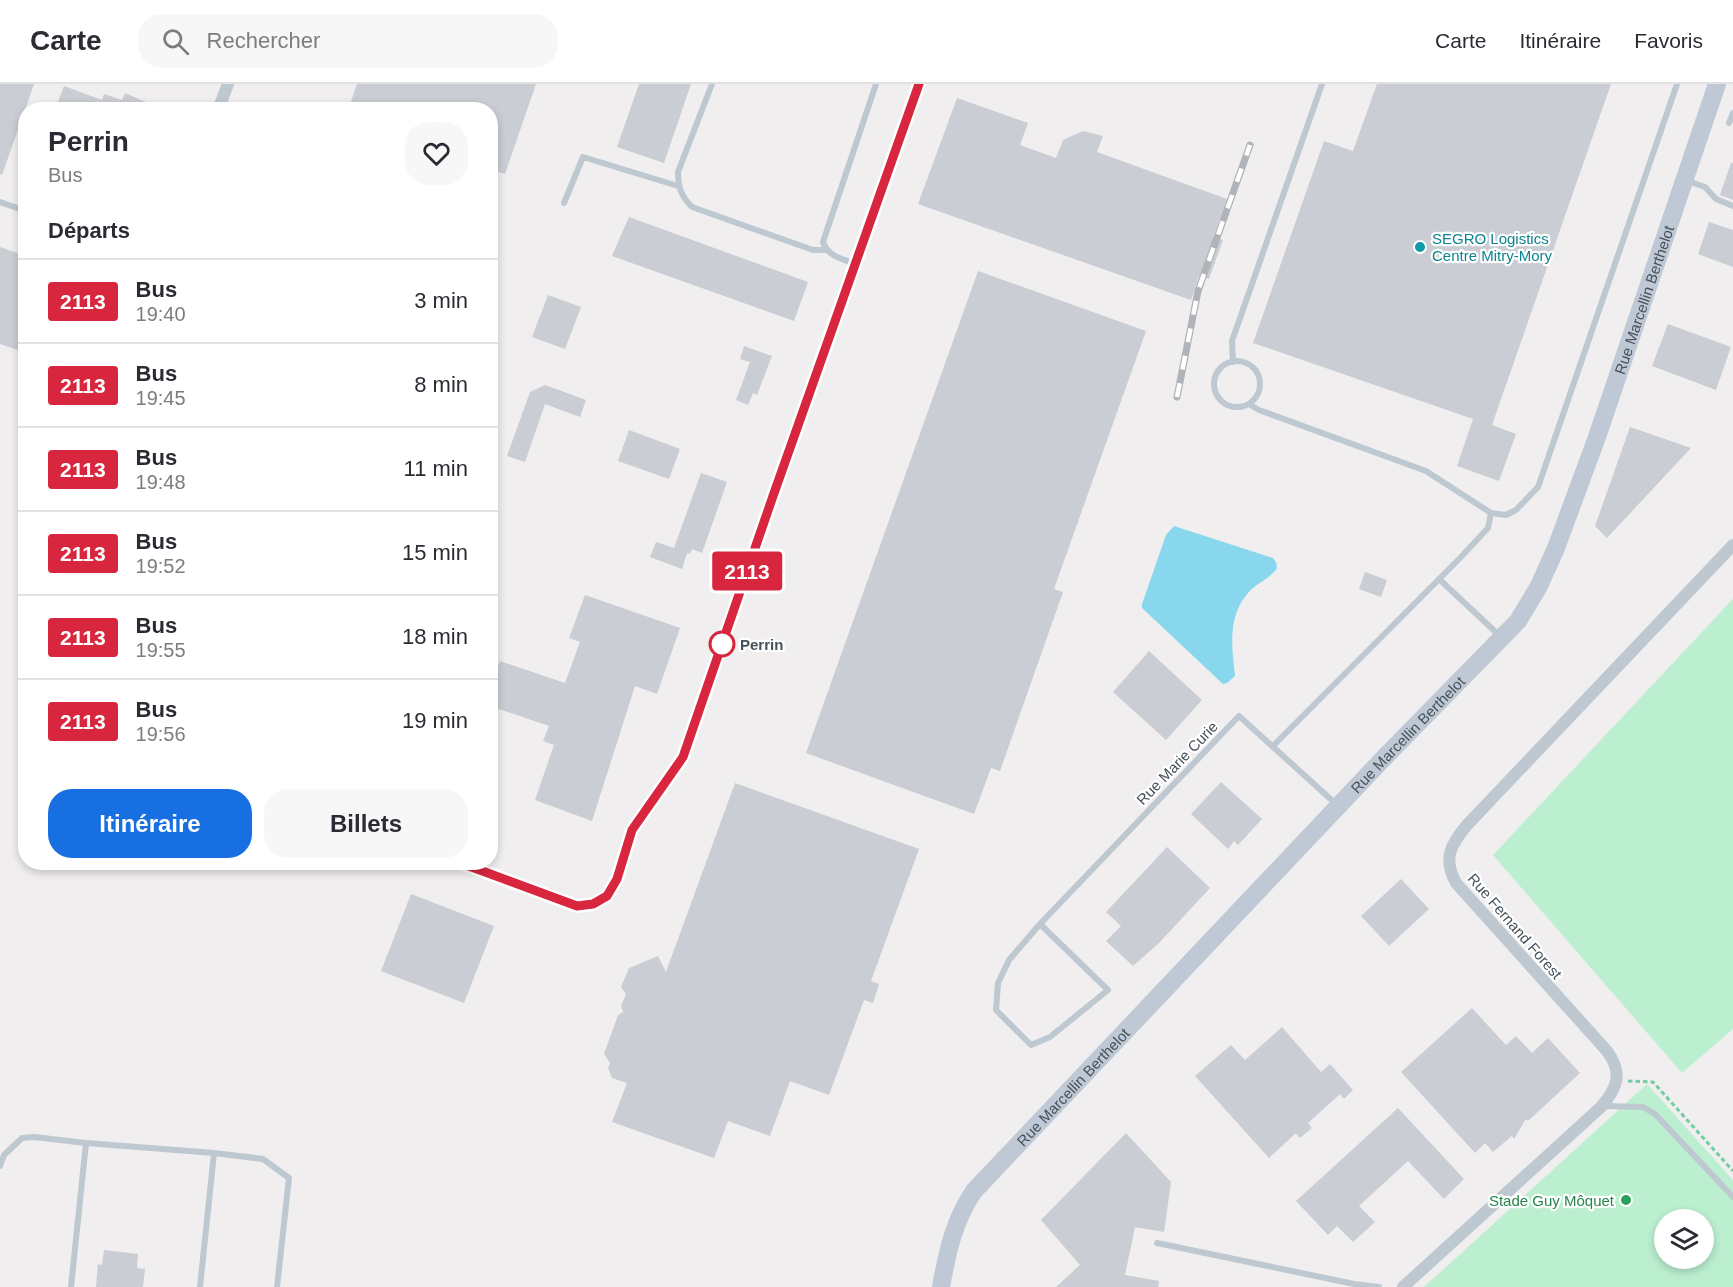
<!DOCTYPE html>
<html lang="fr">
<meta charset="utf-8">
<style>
:root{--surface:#fff;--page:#f7f7f7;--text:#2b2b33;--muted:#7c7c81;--line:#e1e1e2;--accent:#186fe1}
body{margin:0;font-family:Helvetica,sans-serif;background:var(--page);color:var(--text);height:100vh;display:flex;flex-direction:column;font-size:22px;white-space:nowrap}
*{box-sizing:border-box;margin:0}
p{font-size:20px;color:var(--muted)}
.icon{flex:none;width:33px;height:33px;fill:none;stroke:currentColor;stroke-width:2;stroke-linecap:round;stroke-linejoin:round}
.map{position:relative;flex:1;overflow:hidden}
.sheet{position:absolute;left:18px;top:18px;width:480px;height:768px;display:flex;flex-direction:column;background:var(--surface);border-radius:24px;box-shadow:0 3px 9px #0003}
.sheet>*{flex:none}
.badge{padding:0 12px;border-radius:4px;font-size:21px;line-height:39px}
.controls{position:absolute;left:1654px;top:1125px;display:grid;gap:12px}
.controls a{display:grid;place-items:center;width:60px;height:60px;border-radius:50%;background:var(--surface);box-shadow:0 3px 9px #0003;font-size:30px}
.map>.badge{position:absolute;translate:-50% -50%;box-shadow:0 0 0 3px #fff}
h2{padding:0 30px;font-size:22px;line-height:54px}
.round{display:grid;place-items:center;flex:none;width:63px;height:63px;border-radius:24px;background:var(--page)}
.head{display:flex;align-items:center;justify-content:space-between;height:102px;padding:0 30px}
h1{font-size:28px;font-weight:600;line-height:45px}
.action{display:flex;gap:12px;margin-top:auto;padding:12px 30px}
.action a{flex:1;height:69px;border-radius:24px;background:var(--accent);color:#fff;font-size:24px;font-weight:600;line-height:69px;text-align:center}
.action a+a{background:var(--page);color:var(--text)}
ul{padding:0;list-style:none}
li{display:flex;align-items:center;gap:18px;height:84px;padding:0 30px;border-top:2px solid var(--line)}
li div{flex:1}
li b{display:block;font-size:22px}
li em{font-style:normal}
li .badge{min-width:66px;font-weight:700;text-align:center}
header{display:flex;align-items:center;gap:36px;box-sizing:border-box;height:84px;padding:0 30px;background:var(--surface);border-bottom:2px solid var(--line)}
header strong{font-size:28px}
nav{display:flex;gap:33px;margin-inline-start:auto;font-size:21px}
.search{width:420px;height:54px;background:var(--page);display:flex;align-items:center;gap:15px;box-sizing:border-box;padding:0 21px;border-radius:24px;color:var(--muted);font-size:22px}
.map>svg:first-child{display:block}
</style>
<header>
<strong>Carte</strong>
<div class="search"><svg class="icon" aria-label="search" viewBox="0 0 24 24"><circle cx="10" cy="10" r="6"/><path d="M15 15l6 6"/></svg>Rechercher</div>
<nav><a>Carte</a><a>Itinéraire</a><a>Favoris</a></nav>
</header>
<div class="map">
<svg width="1733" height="1203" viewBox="0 0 1733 1203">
<rect width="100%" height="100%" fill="#f0eeee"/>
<path fill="#bbefcf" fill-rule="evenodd" d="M1733 515V945L1682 989 1493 771Z
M1647 1000 1733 1096V1203H1424ZM1665 1136H1704V1174H1665Z"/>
<path fill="#88d7ec" d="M1174 442 1273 474 1276 478 1277 484C1270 495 1256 499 1248 509 1227 533 1232 564 1235 592L1227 599 1223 600 1142 524V520L1166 451Z"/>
<path fill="#cacdd3" d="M0 0H34L2 91 0 90Z
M357 0H536L505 90 490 85V26H348Z
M639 0H691L664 79 617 63Z
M1377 0H1611L1492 341 1516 350 1499 397 1457 382 1473 335 1253 259 1324 57 1353 67Z
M64 2 102 16 104 10 122 16 125 9 165 26H55Z
M957 14 1028 39 1020 61 1056 74 1063 56 1083 47 1103 52 1097 68 1227 115 1213 153 1223 156 1209 195 1199 192 1191 216 918 120Z
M1731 79H1733V116L1720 111Z
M629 133 808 198 794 237 612 172Z
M1709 138 1733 146V183L1698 170Z
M0 163 26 172V269L0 260Z
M978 187 1146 247 1054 505 1063 508 1000 687 991 684 974 730 806 669Z
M548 211 581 223 565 265 532 253Z
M1668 240 1731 263 1716 306 1652 282Z
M744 262 772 272 757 311 753 309 748 321 736 316 750 278 740 275Z
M545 301 586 316 580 333 545 320 525 378 507 372 530 308Z
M1630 343 1691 364 1607 454 1595 442Z
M629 346 680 365 669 395 618 377Z
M701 389 727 398 702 469 692 465 690 470 687 469 682 485 650 473 656 458 674 464Z
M1365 488 1387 496 1381 513 1359 505Z
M585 511 680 544 657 610 635 602 592 737 535 716 554 661 543 657 549 642 490 622V604L500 577 565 599 580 558 569 554Z
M1149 567 1202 616 1166 656 1113 608Z
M1221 698 1262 735 1238 761 1234 757 1228 765 1191 730Z
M735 699 919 765 871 897 879 900 873 919 864 916 829 1011 790 997 770 1052 728 1037 714 1074 612 1038 627 999 612 994 608 984 610 979 604 970 618 931 623 928 621 922 626 910 621 903 629 884 658 872 666 888Z
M1167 763 1210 804 1159 859 1133 882 1106 857 1121 842 1106 828Z
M1401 795 1429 825 1389 862 1361 832Z
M411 810 494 842 464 919 381 887Z
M1472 924 1506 961 1516 952 1532 969 1548 954 1580 989 1528 1037 1526 1035 1514 1055 1512 1052 1493 1068 1485 1059 1475 1069 1401 988Z
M1282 943 1321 988 1330 980 1353 1006 1344 1015 1340 1010 1308 1039 1312 1044 1300 1054 1296 1049 1269 1074 1195 992 1231 961 1245 976Z
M1398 1024 1464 1095 1444 1115 1408 1077 1359 1122 1375 1138 1353 1158 1337 1142 1328 1151 1296 1117Z
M1126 1049 1171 1098 1164 1148 1135 1143 1125 1191 1159 1197 1158 1203H1056L1080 1181 1041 1136Z
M104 1166 138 1170 137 1184 145 1185 143 1203H96L98 1180 102 1181Z"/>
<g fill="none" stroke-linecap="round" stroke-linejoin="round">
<path stroke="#73cda1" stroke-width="3" stroke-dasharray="4.5 3" stroke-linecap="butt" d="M1628 997 1653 998 1733 1087"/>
<path stroke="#bec8d0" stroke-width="6" d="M712 0 678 88C678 103 681 112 692 123L813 166H826
M1729 39 1733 29
M1685 96 1705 103 1716 115 1733 122
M0 118 26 127
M564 119 583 73 678 102
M856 180C843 175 828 173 823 158L876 0
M1214 300a23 23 0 1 1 46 0a23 23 0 1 1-46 0Z
M1233 278 1232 257 1322 0
M1249 320 1259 326 1426 387 1491 429 1506 431 1516 426 1538 403 1677 0
M1439 495 1500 552
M1273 662 1460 474 1488 444 1491 429
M1040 840 1108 906 1050 953 1031 961 996 926 998 899 1009 876 1040 840 1239 632 1336 720
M1604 1022 1643 1023 1655 1030 1733 1113
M0 1082 4 1071 22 1054 34 1053 86 1059 214 1069
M1157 1159 1354 1200 1379 1203
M71 1203 86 1059
M200 1203 214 1069 263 1075 289 1094 277 1203"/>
<path stroke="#bec8d0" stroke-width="12" d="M218 26 228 0
M458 778 577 822 593 820 607 812 617 795 632 746 683 673 773 412 919 0
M1403 1203 1601 1023C1618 1003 1623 989 1607 967L1456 799C1443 775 1450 761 1467 741L1733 461"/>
<path stroke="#bec9d5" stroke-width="18" id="s1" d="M941 1203C947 1169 954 1136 974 1107L1381 677 1518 537 1539 502 1556 464 1597 353 1717 0"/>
<g stroke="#b0b3b8" stroke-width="7">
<path id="rail" d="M1177 313 1198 207 1250 61"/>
</g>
<use href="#rail" stroke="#fff" stroke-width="4.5" stroke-dasharray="14" stroke-linecap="butt"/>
</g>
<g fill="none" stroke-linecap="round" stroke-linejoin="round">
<g stroke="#fff" stroke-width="14">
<path id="line" d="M458 778 577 822 593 820 607 812 617 795 632 746 683 673 773 412 919 0"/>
</g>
<use href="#line" stroke="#d7263d" stroke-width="9"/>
</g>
<circle fill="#0f9aa8" stroke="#fff" stroke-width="2" cx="1420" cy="163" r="6"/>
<circle fill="#fff" stroke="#d7263d" stroke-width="3" cx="722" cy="560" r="12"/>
<circle fill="#2e9e5b" stroke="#fff" stroke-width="2" cx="1626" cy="1116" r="6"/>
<g text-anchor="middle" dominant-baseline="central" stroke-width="4.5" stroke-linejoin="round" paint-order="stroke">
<g font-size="15" fill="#0d838f" stroke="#fff" text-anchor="start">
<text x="1432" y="154">SEGRO Logistics<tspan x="1432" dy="17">Centre Mitry-Mory</tspan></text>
</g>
<g font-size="15" fill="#46515b" stroke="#fff">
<text stroke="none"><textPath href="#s1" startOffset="1236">Rue Marcellin Berthelot</textPath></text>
<text stroke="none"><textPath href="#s1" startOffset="732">Rue Marcellin Berthelot</textPath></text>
<text transform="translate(1177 679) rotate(-46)">Rue Marie Curie</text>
<text transform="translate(1515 842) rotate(49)">Rue Fernand Forest</text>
<text stroke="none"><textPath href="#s1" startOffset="246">Rue Marcellin Berthelot</textPath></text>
</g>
<g font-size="15" font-weight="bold" fill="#46515b" stroke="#fff" text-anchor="start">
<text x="740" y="560">Perrin</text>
</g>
<g font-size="15" fill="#27864d" stroke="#fff" text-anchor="end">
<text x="1614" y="1116">Stade Guy Môquet</text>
</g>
</g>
</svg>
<div class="controls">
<a><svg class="icon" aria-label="layers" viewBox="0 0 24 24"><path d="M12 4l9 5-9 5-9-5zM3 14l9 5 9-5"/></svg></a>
</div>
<b class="badge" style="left:747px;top:487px;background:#d7263d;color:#fff">2113</b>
<section class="sheet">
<div class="head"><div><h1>Perrin</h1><p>Bus</p></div><a class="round"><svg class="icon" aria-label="heart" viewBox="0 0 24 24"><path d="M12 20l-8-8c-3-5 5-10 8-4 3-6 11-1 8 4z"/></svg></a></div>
<h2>Départs</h2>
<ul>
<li><span class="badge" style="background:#d7263d;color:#fff">2113</span><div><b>Bus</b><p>19:40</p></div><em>3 min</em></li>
<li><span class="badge" style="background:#d7263d;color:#fff">2113</span><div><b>Bus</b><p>19:45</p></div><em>8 min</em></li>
<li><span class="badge" style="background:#d7263d;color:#fff">2113</span><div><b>Bus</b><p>19:48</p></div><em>11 min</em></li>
<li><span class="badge" style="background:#d7263d;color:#fff">2113</span><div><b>Bus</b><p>19:52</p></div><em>15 min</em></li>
<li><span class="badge" style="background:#d7263d;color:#fff">2113</span><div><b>Bus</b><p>19:55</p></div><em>18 min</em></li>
<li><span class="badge" style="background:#d7263d;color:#fff">2113</span><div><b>Bus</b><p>19:56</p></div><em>19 min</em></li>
</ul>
<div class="action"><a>Itinéraire</a><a>Billets</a></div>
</section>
</div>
